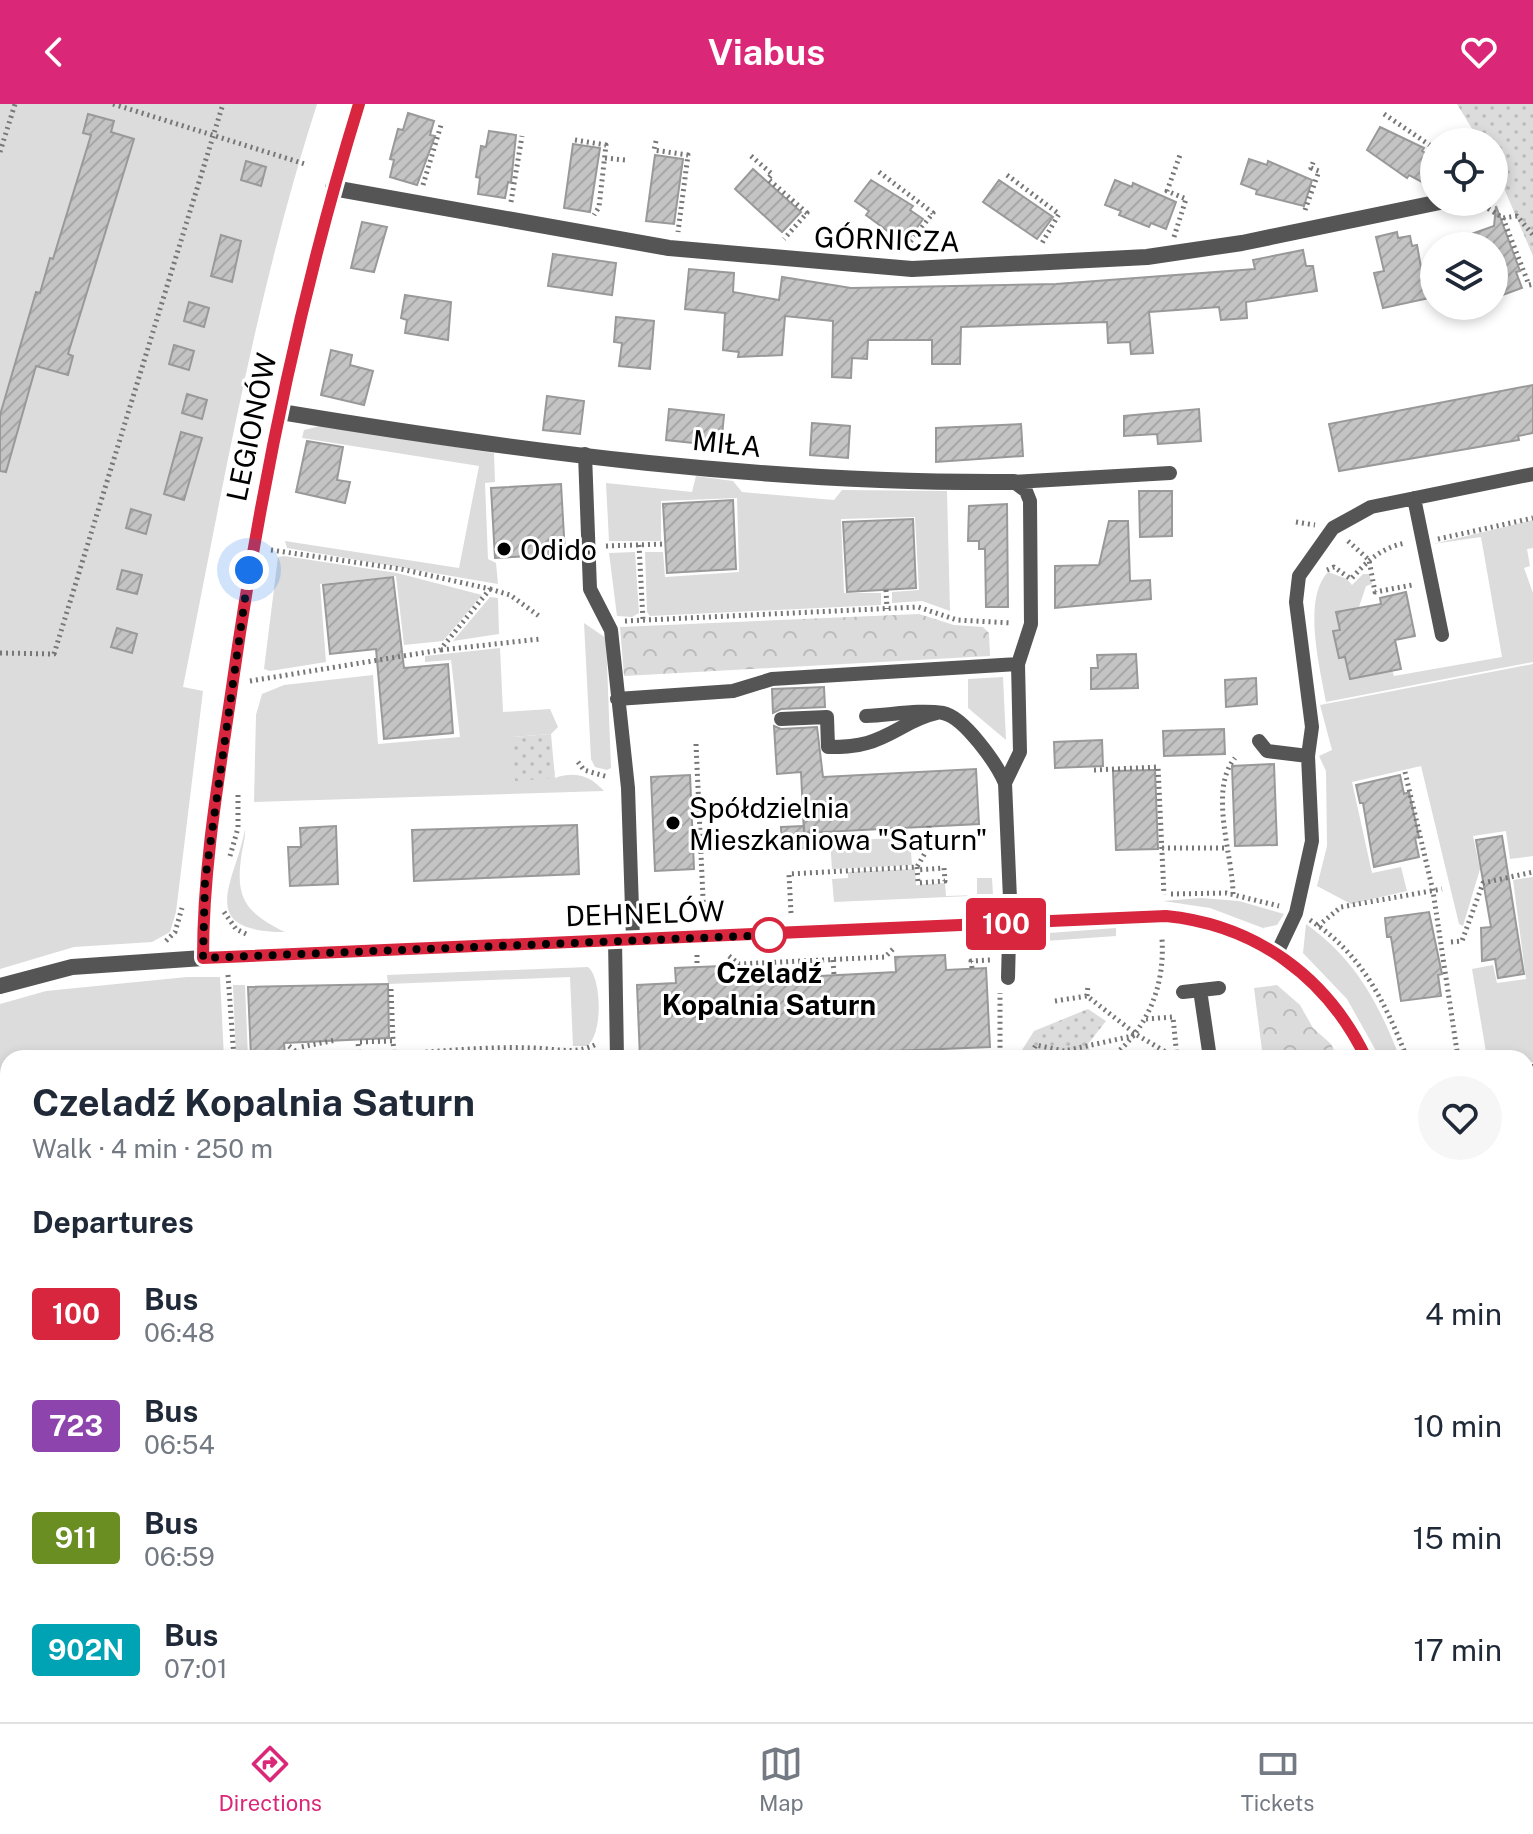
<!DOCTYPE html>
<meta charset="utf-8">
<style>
:root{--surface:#fff;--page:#f6f6f7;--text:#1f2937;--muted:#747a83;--line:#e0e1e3;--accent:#db2777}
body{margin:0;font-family:"Public Sans",sans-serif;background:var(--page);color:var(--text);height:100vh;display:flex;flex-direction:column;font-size:30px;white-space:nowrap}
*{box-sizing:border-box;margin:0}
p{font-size:26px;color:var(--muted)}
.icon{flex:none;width:44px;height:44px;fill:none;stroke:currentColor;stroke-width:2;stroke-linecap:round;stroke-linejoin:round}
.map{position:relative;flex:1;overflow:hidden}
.panel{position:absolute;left:0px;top:946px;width:1534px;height:672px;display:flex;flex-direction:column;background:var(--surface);border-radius:24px 24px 0 0;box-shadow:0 4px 12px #0003}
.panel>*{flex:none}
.badge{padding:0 16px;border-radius:6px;font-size:28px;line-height:52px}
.fabs{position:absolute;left:1420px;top:24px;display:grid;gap:16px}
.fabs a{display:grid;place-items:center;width:88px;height:88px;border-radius:50%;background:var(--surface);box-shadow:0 4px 12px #0003;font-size:40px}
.you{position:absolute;width:40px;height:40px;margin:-20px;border:6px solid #fff;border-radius:50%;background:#1a73e8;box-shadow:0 0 0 12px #1a73e833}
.map>.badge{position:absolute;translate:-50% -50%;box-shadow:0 0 0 4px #fff}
h2{padding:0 32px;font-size:30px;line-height:72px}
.round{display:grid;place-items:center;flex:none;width:84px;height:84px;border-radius:42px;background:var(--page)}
.headline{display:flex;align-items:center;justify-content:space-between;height:136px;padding:0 32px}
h1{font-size:38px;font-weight:700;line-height:60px}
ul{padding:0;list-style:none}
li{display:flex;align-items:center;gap:24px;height:112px;padding:0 32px}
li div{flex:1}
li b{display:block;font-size:30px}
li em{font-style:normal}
li .badge{min-width:88px;font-weight:700;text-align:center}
header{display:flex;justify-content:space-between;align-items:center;height:104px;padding:0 32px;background:var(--accent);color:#fff;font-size:36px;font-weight:700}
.tabs{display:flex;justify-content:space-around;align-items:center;height:112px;border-top:2px solid var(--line);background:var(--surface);font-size:22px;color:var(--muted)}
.tabs a{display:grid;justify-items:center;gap:4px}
.tabs .selected{color:var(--accent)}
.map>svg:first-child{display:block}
</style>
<header><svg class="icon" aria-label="back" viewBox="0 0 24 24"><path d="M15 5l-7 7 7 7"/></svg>Viabus<svg class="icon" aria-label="heart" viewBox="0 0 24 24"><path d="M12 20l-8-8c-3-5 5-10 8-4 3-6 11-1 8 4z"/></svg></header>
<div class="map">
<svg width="1533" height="1618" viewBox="0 0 1533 1618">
<defs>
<pattern id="forest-crowns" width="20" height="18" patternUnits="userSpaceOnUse" patternTransform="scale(2)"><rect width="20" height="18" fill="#dcdcdc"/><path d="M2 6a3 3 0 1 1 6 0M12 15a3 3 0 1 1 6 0" fill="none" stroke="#bbb"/></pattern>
<pattern id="park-dots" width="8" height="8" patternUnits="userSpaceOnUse" patternTransform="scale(2)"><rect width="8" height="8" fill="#dcdcdc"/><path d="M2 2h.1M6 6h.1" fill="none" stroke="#bbb" stroke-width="1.8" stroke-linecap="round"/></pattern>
<pattern id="building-hatch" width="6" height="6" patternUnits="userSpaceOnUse" patternTransform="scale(2)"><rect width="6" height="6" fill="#c4c4c4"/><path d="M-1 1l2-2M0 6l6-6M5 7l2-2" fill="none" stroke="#a7a7a7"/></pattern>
</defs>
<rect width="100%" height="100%" fill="#fff"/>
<path fill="#dcdcdc" d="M0 0H317C256 189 222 388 183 583L203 587 176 808 170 828 152 838 74 843 0 865Z
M320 322 494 349 495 378 485 379 488 455 496 459 498 480 287 444 285 437 459 464 479 362 302 334 304 326Z
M696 372 733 377 742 388 834 396 842 386 947 387 950 507 922 497 892 499V488L919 486 915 413 841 415 844 489H881V501L650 512 647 508 645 448H663L665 473 739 468 737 394 661 397V437H609L606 379 692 388Z
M1533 416V444L1527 445 1530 462 1524 464 1533 489V558L1326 598C1320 564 1302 495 1328 468L1347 475 1352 481 1363 470H1369L1372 480 1366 482 1359 503 1336 509 1340 526 1333 527 1345 553 1350 575 1392 566 1394 572 1502 553 1481 433 1433 440Z
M635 448 639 509 632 513 617 512 609 449Z
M284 452 397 469 482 491 443 537 404 541 396 472 320 480 326 558 270 567 264 565 278 453Z
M490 493 498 494 499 530 453 537Z
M584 519 606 534 611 664 607 666 595 663 591 655Z
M500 544 503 608 550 605 558 623 551 630 512 633 555 674C574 667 590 671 604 687L254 698 256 611 262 590 284 581 373 571 378 640 460 633 451 556 425 558V552Z
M1533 560V752L1510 755 1506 727 1473 732 1480 765 1463 822 1459 820 1421 662 1352 678 1372 769 1401 763 1407 787 1351 800 1317 782 1327 742 1326 667 1319 652 1332 646 1320 601Z
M1003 573 1006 636 968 604V575Z
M245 725C246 732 242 745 241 755 235 797 249 810 285 828 193 828 236 777 245 725Z
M917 733 918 748H911L912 761 832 765 830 737Z
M915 765 916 781 945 779 946 792 977 791V774H992L993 791 834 798 832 775 848 774V768Z
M1533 773V958L1526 959V954H1487L1472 865 1493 861 1497 879 1526 875 1513 776Z
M1201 794 1239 797 1284 810 1277 821 1263 824 1210 804 1163 797Z
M1306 820C1356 856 1378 898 1400 954H1380L1347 895 1303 849Z
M1116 824V832L1017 839 1023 831Z
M588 863C602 874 603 931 587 942H573L570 873 388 880 387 871Z
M187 873H220L224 954H8V1005H0V900L46 887Z
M233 881H245L248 954H236Z
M817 1610H907L857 1618H768Z"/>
<path fill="url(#forest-crowns)" d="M919 510 954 521 983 523 989 529 990 552 624 572 620 523Z
M1277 881 1300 901 1313 924 1331 940 1338 954H1263L1254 884Z"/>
<path fill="url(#park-dots)" d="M1457 0H1533V152L1494 61V38H1480Z
M551 630 555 674 515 677 512 633Z
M1088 905 1106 917 1088 940 1090 948 1083 954H1017L1034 927Z
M1533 1187V1458L1526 1448V1189Z"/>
<path fill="url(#building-hatch)" stroke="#999" stroke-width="2" d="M408 9 434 17 430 31 435 32 417 81 390 73 394 56 390 55 398 25 403 26Z
M88 10 114 17 111 28 134 35 68 250 73 252 68 271 36 262 6 368 0 367V311L36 188 40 189 50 154 53 155 91 31 83 29Z
M1380 23 1424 44 1422 47 1434 54 1424 79 1409 71 1407 74 1367 46Z
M489 27 516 31 511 79 508 78 505 94 478 90 480 74 476 73 481 42 486 43Z
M573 40 600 44 590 108 564 104Z
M655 51 683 55 674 120 646 117Z
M1249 55 1267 61 1268 57 1312 76 1304 102 1256 90 1257 86 1241 80Z
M246 57 266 63 261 82 241 76Z
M753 65 801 108 782 128 735 85Z
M871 76 913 102 910 106 923 115 908 136 896 127 893 131 866 111 869 107 855 97Z
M999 76 1053 113 1037 135 983 98Z
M1115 76 1132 83 1133 79 1176 98 1166 125 1151 119 1149 123 1119 111 1121 107 1105 101Z
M1496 102 1520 167 1516 168 1522 184 1494 194V142L1446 139 1494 122Z
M362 118 387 123 374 168 351 164Z
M1397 128 1398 134 1410 132 1412 142 1417 141 1422 169 1434 165V193L1383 204 1374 169 1384 167 1376 133Z
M221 131 241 137 232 178 211 172Z
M1303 146 1306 162H1313L1317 187 1246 198 1247 214 1221 216 1219 203 1149 208 1153 249 1131 250 1130 238 1108 239 1107 218 961 223 960 260H932V236H868L867 255 852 254 851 274 832 273 833 217 785 212 782 251 738 253 739 248 723 246 725 209 685 205 689 165 734 169 733 188 779 196 782 173 851 184 1056 180 1255 165 1253 156Z
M553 150 616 159 612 191 548 182Z
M405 191 451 198 448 236 405 229 407 216 401 214Z
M189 198 209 204 204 223 184 217Z
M616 213 654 217 650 265 619 262 622 239 614 238Z
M174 241 194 247 189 266 169 260Z
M331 246 352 251 350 261 373 267 364 301 321 291Z
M1533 281V329L1518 332 1519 336 1339 367 1329 320Z
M187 290 207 296 202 315 182 309Z
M547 292 584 297 580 330 543 326Z
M669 305 724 311 721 342 666 336Z
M1199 305 1201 337 1158 340 1157 330 1124 332V312Z
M812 319 850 322 848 354 810 351Z
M1021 320 1023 352 936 358V324Z
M181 328 202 334 184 396 164 390Z
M307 337 343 343 337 376 350 378 345 399 296 388Z
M561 380 565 450 495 454 491 384Z
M1139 387H1172V432L1140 433Z
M733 396 736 465 667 469 663 400Z
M1007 400 1008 503H986L985 445H979V437H968L969 402Z
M131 405 151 411 146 430 126 424Z
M913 415 916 484 847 488 843 418Z
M1109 417H1128L1130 477 1150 476 1151 495 1055 504V462L1099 461Z
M122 466 142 471 137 490 117 485Z
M393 473 404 564 448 560 453 629 384 635 376 545 330 550 323 481Z
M1406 488 1415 532 1395 536 1401 565 1350 575 1345 553 1339 554 1333 527 1340 526 1336 508 1381 500 1380 494Z
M117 524 137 530 132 549 111 543Z
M1136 550 1138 584 1091 585V564H1098L1097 551Z
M1256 574 1257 600 1226 603 1225 576Z
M824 583 825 603 781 605 773 609 772 585Z
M774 622 781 625 817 623 823 673 976 665 979 720 804 729 801 668 777 670Z
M1224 625 1225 650 1164 652 1163 627Z
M1102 636 1103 662 1055 664 1054 638Z
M1274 660 1277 741 1235 742 1232 662Z
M1155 666 1158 745 1116 746 1113 667Z
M690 671 694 765 655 767 651 673Z
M1400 671 1404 690 1409 688 1419 733 1415 734 1419 753 1374 763 1363 699H1360L1356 681Z
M577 721 579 770 414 777 412 726Z
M336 722 338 780 290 782 288 743H301L300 724Z
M804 722 805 744 782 745 781 723Z
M1502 732 1524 870 1498 874 1495 855 1482 857 1481 824 1491 823 1476 736Z
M1429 808 1442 870 1438 871 1441 892 1401 897 1391 833H1387L1385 814Z
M945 851 946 866 986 864 990 943 869 948V954H640L637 881 676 879 675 864 722 862V877L896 868 895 853Z
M388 880 389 934 284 939 285 951 251 953 248 883Z"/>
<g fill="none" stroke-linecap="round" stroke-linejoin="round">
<path stroke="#777" stroke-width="5" stroke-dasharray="2 4" stroke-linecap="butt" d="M113 0 305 60
M1384 10 1434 44
M575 36 606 41 599 103 594 111
M656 37 654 46 688 51 678 128
M0 48 15 0
M751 52 772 70 768 75 807 109 784 135
M605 54 625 56
M879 68 933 109 910 138V146
M1007 71 1059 110 1042 139
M423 81 441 21
M511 98 522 32
M1478 98 1503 114 1517 112 1533 131
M1305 106 1319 67 1311 64 1314 56
M1503 114 1529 181 1533 180
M1174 133 1186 95 1167 87 1180 51
M1296 418 1315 421
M1438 435 1533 414
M1348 437 1369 456 1375 488 1412 481 1413 484
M639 441 643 516
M606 442 665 440
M1327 466 1334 463 1351 475C1367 457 1381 444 1405 439
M490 485 510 491 539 512
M886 486 887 505
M625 517 918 503 957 516 1012 519
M441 546 540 535
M0 549 54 550 223 0
M250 577 440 546 490 485 401 465 271 446
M696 640 704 816
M578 658 584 666 608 673
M1094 666 1158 663 1164 791
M1405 668 1433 787 1458 954
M1162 744H1226
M230 752 238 724V691
M917 763 918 779 945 777 944 764 917 766
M1171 790 1226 789 1279 802
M1233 790C1233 752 1208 686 1235 654
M224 808 236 825 248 831
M791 809 789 770 917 763 929 742V722
M1310 816C1362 850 1385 898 1407 954
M1318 822 1341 803 1442 785
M166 837 175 828 182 804
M1451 838 1462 837 1483 779 1533 768
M697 851V863
M729 852 739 860 885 853 895 843
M833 856 834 871
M972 864 971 857 990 856
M228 871 234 954
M391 885 393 937
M1087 892 1088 881
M1055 897 1087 892 1137 931 1171 951 1177 949
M1146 915 1173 913 1177 954
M289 942 299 950
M299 954 301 943 336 936
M326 954 359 952
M359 954 358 938 393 937 394 950C439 948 486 942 531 944 554 944 577 952 598 939
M996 954 1000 950V889
M1028 954 1036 941 1064 947 1137 931
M1111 954C1148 924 1165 882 1162 835
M1156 954 1157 942
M1526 1305 1533 1303
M1526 1330 1533 1334
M1526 1463 1533 1473
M658 1610 659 1618
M893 1618 943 1610"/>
<path stroke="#555" stroke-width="14" d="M585 350 590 485 611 526 628 684 633 835
M1014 378 1170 369
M1414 394 1442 531
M617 595 733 587 772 575 1018 560
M866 612C891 611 920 605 943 609 964 613 997 660 1005 679
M781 615 827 613 828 643C841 643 854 643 867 639 893 632 909 615 937 609
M1259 637 1267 647 1308 652
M615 836 617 954
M1277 849 1296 809 1312 737 1308 652 1312 623 1296 498 1299 472 1333 424 1371 403 1533 370
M1008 874 1010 795 1005 679 1020 648 1018 560 1031 520 1030 397 1026 387 1014 378
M1200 886 1210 954
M1183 888 1219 884
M1529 969 1533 998
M0 1087 8 1092
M1526 1102 1533 1101
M625 1610V1618
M958 1610 959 1618
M118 1618V1610"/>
<path stroke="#555" stroke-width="16" d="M333 84 669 144 912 165 1147 153 1242 139 1440 98
M281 308C522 348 769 380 1014 378
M0 882 72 863 203 854
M1526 969 1533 968
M1158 1610 1419 1616 1433 1610
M990 1618 1053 1610"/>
<path stroke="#555" stroke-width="16" d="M359 0C300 193 259 391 231 590 218 678 203 765 203 854L1166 812C1255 820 1327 873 1366 954
M1526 1512 1533 1515
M1509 1610H1521"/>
</g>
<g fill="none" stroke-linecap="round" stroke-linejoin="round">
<g stroke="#fff" stroke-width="18">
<path id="line" d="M359 0C299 193 259 391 231 590 218 678 203 765 203 854L1166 812C1256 821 1327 873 1366 954"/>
</g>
<use href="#line" stroke="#d7263d" stroke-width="12"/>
<path stroke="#000" stroke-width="8" stroke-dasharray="0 14.4" d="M249 466 205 777 203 854 769 831"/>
</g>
<g fill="#000" stroke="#fff" stroke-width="3">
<circle cx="504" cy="445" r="8"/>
<circle cx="673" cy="719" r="8"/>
</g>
<circle fill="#fff" stroke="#d7263d" stroke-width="4" cx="769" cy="831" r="16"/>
<g text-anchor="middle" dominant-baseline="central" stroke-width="6" stroke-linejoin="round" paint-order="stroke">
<g font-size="28" fill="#000" stroke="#fff">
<text transform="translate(887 135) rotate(2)">GÓRNICZA</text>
<text transform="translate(251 323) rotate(-78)">LEGIONÓW</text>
<text transform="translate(727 339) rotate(6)">MIŁA</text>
<text transform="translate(645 809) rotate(-2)">DEHNELÓW</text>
</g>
<g font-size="28" fill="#000" stroke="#fff" text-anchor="start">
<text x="520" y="445">Odido</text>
<text x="689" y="703">Spółdzielnia<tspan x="689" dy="32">Mieszkaniowa "Saturn"</tspan></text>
</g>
<g font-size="28" font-weight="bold" fill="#000" stroke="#fff">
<text x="769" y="868">Czeladź<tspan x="769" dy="32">Kopalnia Saturn</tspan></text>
</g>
</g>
</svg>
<div class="fabs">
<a><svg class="icon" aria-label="locate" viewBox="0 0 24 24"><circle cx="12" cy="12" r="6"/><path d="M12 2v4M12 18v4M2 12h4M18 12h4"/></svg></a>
<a><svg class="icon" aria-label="layers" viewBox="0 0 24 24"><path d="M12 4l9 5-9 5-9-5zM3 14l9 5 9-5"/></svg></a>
</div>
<div class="you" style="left:249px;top:466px"></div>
<b class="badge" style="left:1006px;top:820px;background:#d7263d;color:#fff">100</b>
<section class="panel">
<div class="headline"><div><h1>Czeladź Kopalnia Saturn</h1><p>Walk · 4 min · 250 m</p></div><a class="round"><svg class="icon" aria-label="heart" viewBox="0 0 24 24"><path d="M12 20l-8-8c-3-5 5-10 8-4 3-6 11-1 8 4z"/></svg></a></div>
<h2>Departures</h2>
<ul>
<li><span class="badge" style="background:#d7263d;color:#fff">100</span><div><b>Bus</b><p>06:48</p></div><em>4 min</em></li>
<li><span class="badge" style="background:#8e44ad;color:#fff">723</span><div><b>Bus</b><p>06:54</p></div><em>10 min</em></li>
<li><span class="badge" style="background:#6b8e23;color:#fff">911</span><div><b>Bus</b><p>06:59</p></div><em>15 min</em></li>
<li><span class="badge" style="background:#00a3b4;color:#fff">902N</span><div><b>Bus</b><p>07:01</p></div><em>17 min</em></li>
</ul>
</section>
</div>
<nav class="tabs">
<a class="selected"><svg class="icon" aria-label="directions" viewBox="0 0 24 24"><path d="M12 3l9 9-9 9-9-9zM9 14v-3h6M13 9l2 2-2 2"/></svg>Directions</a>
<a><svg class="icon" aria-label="map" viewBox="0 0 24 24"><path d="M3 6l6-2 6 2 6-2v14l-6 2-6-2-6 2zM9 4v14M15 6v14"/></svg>Map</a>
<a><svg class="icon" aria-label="tickets" viewBox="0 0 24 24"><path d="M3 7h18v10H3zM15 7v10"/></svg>Tickets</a>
</nav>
